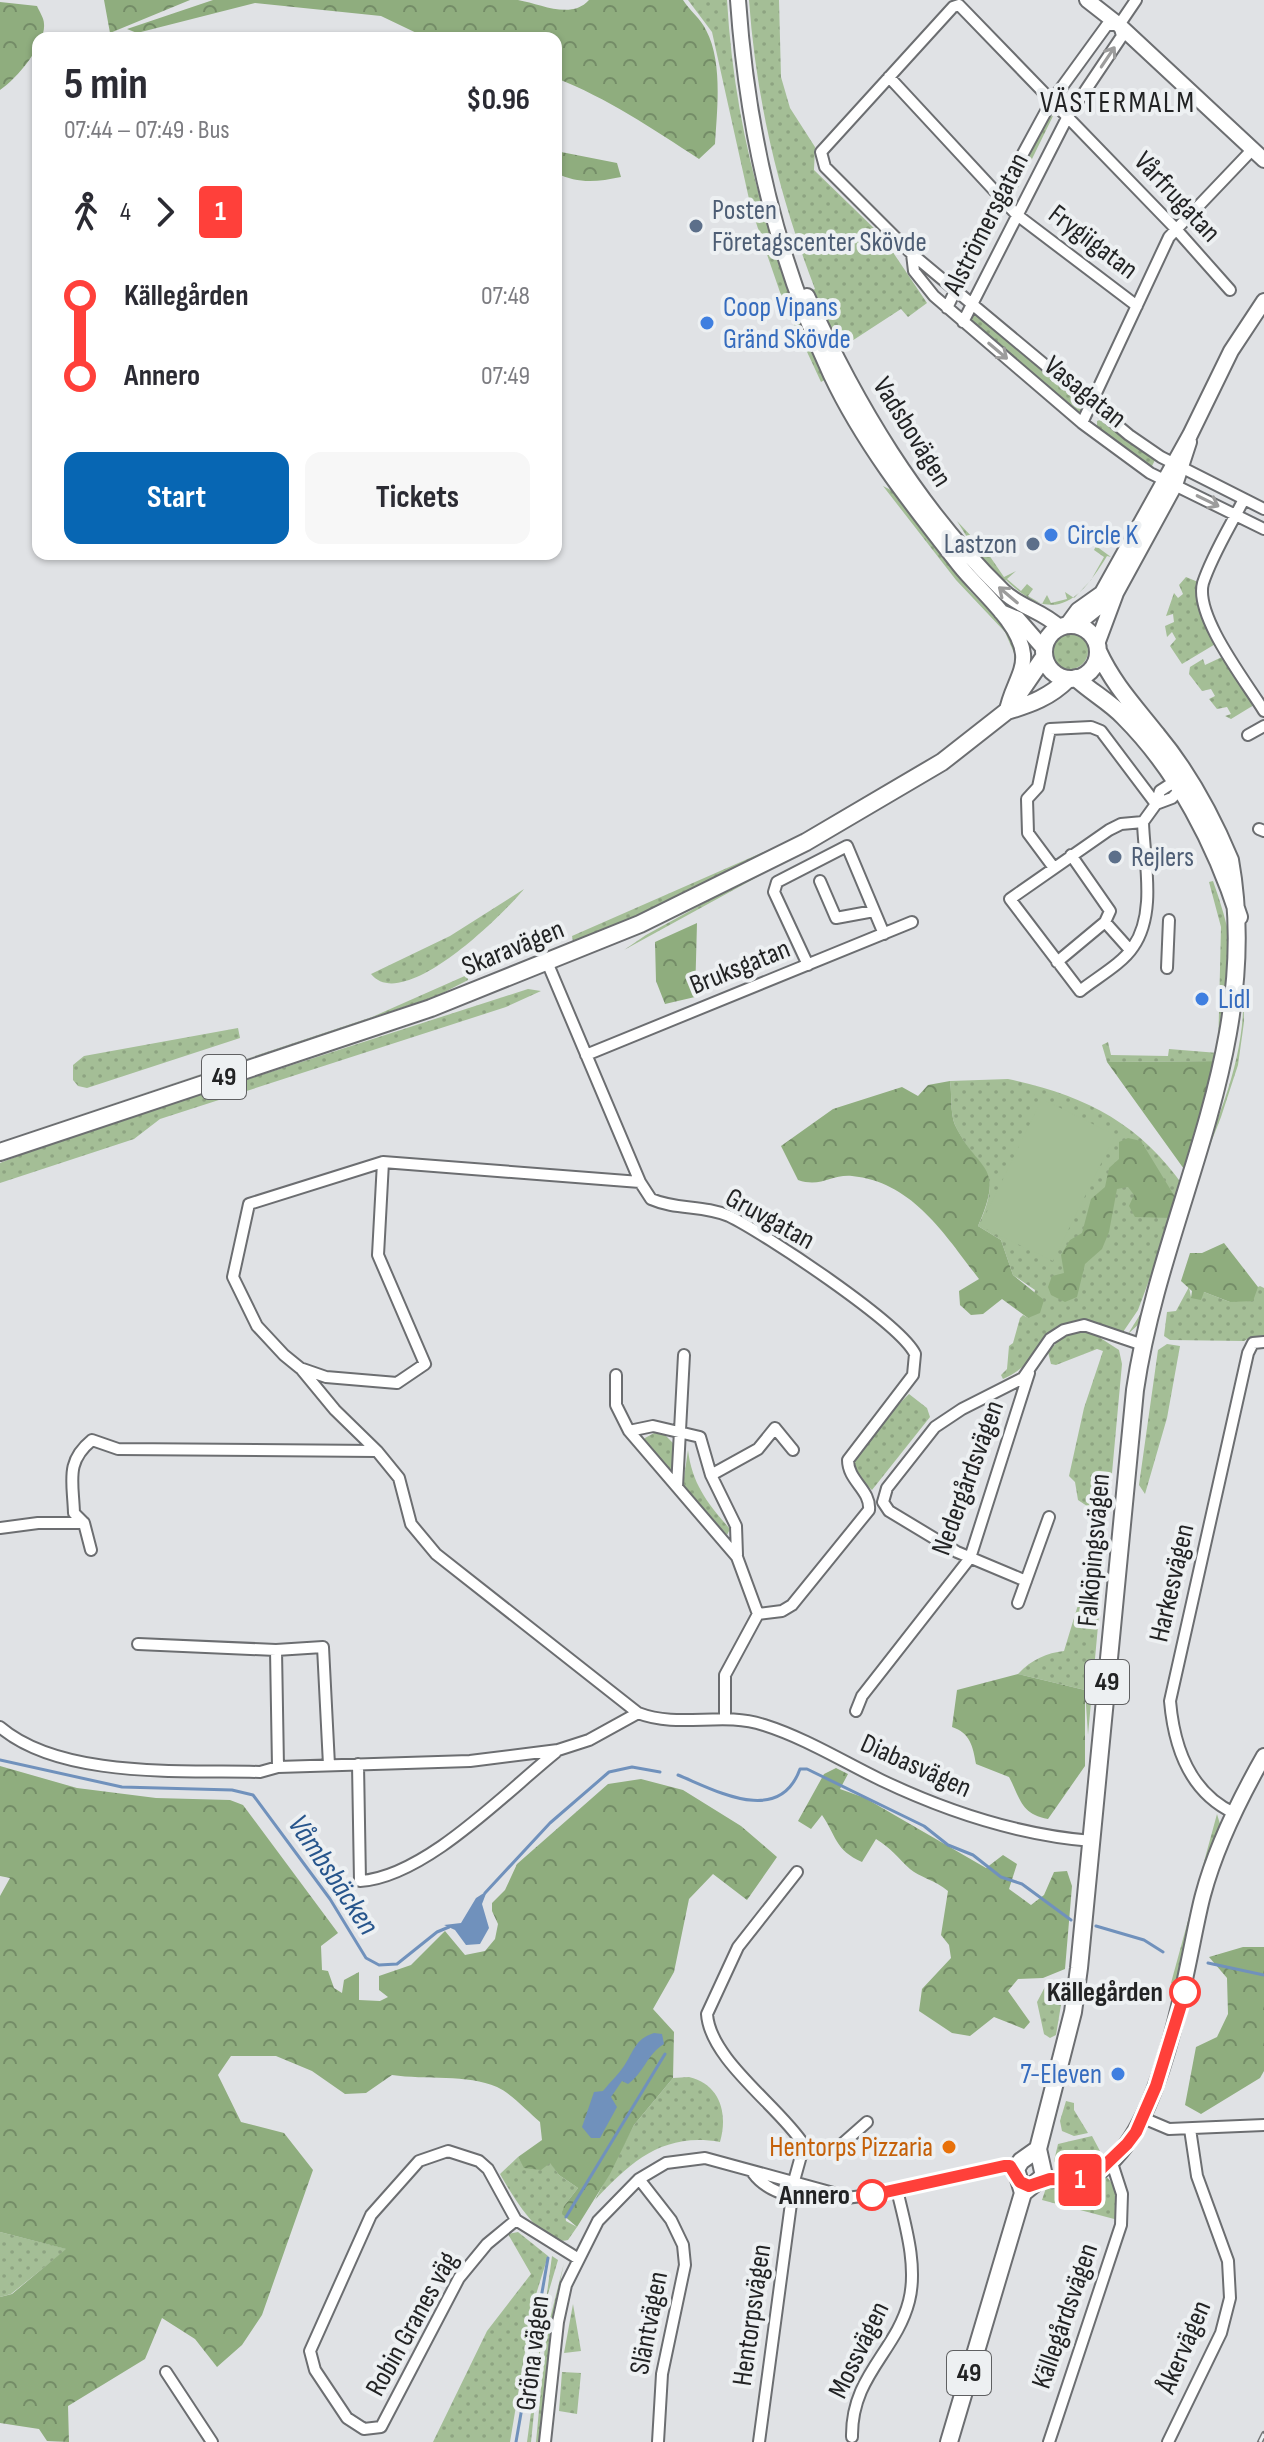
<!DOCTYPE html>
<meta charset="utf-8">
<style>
:root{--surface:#fff;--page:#f7f7f7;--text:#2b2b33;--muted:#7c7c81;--accent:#0766b3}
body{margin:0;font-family:"Sofia Sans Condensed",sans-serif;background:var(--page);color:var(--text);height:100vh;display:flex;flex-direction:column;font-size:30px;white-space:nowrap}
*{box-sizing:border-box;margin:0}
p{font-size:26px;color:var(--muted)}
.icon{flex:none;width:44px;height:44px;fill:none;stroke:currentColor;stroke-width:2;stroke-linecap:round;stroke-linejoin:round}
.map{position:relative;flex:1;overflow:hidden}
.sheet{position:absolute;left:32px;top:32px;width:530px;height:528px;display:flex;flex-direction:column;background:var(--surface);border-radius:16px;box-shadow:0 2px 6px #0004}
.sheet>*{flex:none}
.badge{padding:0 16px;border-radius:6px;font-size:28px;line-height:52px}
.map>.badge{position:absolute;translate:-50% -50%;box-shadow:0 0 0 4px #fff}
.legs{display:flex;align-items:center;gap:12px;height:88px;padding:0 32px;font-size:26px}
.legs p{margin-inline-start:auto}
.headline{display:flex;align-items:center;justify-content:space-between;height:136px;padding:0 32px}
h1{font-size:44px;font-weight:700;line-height:60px}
.primary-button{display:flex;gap:16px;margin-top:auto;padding:16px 32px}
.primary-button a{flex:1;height:92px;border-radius:16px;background:var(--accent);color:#fff;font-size:32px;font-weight:700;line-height:92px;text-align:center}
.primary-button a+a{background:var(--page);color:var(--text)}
ul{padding:0 32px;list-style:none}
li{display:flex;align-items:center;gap:28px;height:80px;font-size:30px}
li i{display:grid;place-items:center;width:12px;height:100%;margin:0 10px;background:currentColor}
li i::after{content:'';width:20px;height:20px;margin:-10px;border:6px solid;border-radius:50%;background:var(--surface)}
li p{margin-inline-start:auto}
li:first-child i{background:linear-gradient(#0000 50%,currentColor 0)}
li:last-child i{background:linear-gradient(currentColor 50%,#0000 0)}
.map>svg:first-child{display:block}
</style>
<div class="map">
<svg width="1264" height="2442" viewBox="0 0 1264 2442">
<defs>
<pattern id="green-dots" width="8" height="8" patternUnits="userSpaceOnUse" patternTransform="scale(2)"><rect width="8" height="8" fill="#a4be96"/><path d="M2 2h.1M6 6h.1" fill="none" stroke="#8da381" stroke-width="1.8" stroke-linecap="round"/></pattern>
<pattern id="forest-crowns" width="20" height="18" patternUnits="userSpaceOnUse" patternTransform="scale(2)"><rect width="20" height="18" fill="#8fad7e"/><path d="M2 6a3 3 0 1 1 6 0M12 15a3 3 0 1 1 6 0" fill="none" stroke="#748c67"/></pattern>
</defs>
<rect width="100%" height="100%" fill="#e0e2e5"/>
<path fill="url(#green-dots)" d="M688 0H727C735 137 770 253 828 378L821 382 782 298 751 208 712 32Z
M749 0H779L781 77 790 108 815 147 814 170 882 236 927 303 908 317 901 309 838 350 811 291 815 289C779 196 756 100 749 0Z
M1053 116 1012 200 1008 194 1046 117Z
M972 315H978L1083 404V411L1076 412 970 322Z
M1102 419 1156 458 1151 468 1097 428V421Z
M883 486 897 493 969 590 1011 632 1019 660 1014 669V653L1005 632 956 580Z
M957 521 973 538 976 536 1004 577 1016 571 1007 579 1021 591 1027 584 1033 589 1028 596 1042 604 1047 595 1051 603 1067 599 1065 592 1074 598 1091 580 1104 557 1094 550 1096 546 1111 557 1107 556C1078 604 1052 625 1006 580L1002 583 968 545H972Z
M1186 577 1198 582 1200 612 1217 643 1182 664 1170 646 1176 639 1172 632 1167 637 1165 626 1174 622 1173 614 1166 616 1174 593 1178 598 1183 594 1179 585Z
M1052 651a18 18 0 1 1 36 0a18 18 0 1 1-36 0Z
M1222 653 1254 705 1231 719 1225 716 1231 714 1227 707 1217 709 1209 699 1215 696 1211 689 1202 691 1189 674 1190 667 1203 659 1205 665 1222 657Z
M1179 805 1189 812 1221 874 1243 954 1244 1022 1238 1065 1221 1117 1140 1323 1128 1334 1141 1313C1160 1268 1177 1222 1195 1177 1221 1111 1252 1043 1241 970 1233 911 1209 856 1179 805Z
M808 846 810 848 624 950 646 935Z
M775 847 657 907 573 942 572 936Z
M1213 881C1253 992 1241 1064 1189 1167L1196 1127 1220 1077 1223 1061 1107 1062 1102 1045 1108 1042 1111 1055 1168 1056 1169 1049 1218 1053 1221 927 1209 882Z
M524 889C503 915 403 1014 371 974L450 936Z
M467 975 468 980 437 996 0 1141 372 1017Z
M528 989 541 991 506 1007 160 1119 134 1139 0 1183V1163L56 1141Z
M238 1028 240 1038 87 1088 78 1086 73 1080V1065L84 1056Z
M1008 1079C1084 1095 1140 1123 1184 1187L1138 1310 1121 1335C1038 1295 1059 1355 1003 1379L1001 1375 1007 1369 1009 1346 1013 1343 1020 1318 1023 1315 1028 1318 1035 1290 1013 1275 1001 1240 978 1226C1006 1166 977 1172 955 1125 950 1113 952 1094 950 1081Z
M1260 1286 1264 1288V1336H1253L1244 1341 1170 1340 1164 1336 1167 1312 1176 1311 1189 1287 1191 1297 1204 1292 1230 1302Z
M1088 1330 1119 1350 1122 1364 1088 1735 1085 1690 1018 1674C1032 1659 1047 1653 1064 1651L1095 1549 1096 1512 1078 1500 1075 1482 1069 1476 1084 1408 1103 1351 1097 1349 1056 1365 1051 1364 1048 1352 1063 1336Z
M1167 1344 1180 1346 1167 1418 1145 1494 1139 1485 1158 1350Z
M909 1394 927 1408 930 1417 872 1490 858 1477 853 1459 884 1419Z
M654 1433 665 1435 674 1444 673 1474 644 1442 645 1438Z
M688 1450C692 1484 708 1504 730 1529L727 1535 683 1485Z
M1217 1814 1220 1824 1195 1904 1177 1984 1171 1983Z
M1065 1981 1056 2035 1050 2038 1044 2034 1037 2002 1047 1983Z
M689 2077C721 2085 728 2114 720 2142 664 2132 631 2161 595 2200L634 2125 673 2078Z
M1066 2101 1074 2103V2110L1088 2133 1074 2136 1062 2131 1060 2121Z
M1092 2136 1100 2151C1095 2172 1066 2181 1054 2161L1058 2144Z
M518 2157 525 2168 550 2162 559 2175 578 2188 564 2206 566 2221 577 2227 568 2240C542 2248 511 2193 500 2174Z
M1105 2175 1117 2189 1118 2220 1042 2200 1046 2188 1074 2190Z
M0 2232 67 2249 11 2294 0 2297Z
M518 2232 548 2256 533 2304 510 2442H433L487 2331 531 2274 508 2234Z
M552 2256 558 2260 545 2304 531 2442H527Z
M564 2263 551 2324 540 2442H536L546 2335Z
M573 2304 581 2351 564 2353Z
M562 2372 581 2373 577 2414 559 2411Z"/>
<path fill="url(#forest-crowns)" d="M104 0H190L110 33Z
M213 0H518C541 4 571 20 589 0H683C690 11 701 19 706 30 723 62 717 110 715 144L699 159C653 129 607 98 556 78V38H427L381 16 255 3 137 33 127 29Z
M0 2 37 6C39 11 44 18 44 24 46 43 18 78 0 90Z
M556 151 617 163 621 177C597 182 578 184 556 173Z
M697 923 695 997 665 1004 656 981 655 942Z
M1223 1061C1215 1103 1190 1127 1189 1176L1107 1062Z
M950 1081C952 1094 950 1113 955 1125 978 1173 1006 1162 978 1226L1001 1240 1013 1275 1044 1300 1040 1313 1028 1318 1002 1299 983 1314 971 1315 960 1305 959 1291 979 1279C945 1235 913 1182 852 1176 832 1174 821 1188 798 1180L781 1146 833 1109 902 1087 918 1096 928 1085Z
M1128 1138 1141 1141 1175 1197 1172 1218 1135 1217 1129 1206 1134 1195 1128 1187 1117 1189 1109 1232 1102 1249 1085 1264 1077 1297 1065 1302 1051 1295 1048 1287 1052 1276 1064 1273 1061 1255 1070 1240 1082 1233 1091 1199 1105 1187 1109 1168 1119 1159V1142Z
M1224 1243 1258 1287 1253 1301 1230 1302 1204 1292 1201 1300 1191 1298 1192 1291 1181 1281 1190 1253H1202Z
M1018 1674 1085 1690V1766L1048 1819C1020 1814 1020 1797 1009 1777L976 1764C973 1746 970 1733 952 1727L957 1690Z
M0 1766 77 1788 156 1798 230 1800 243 1805 338 1933 321 1946 322 1970 328 1971 334 1988 342 1993 344 1980 359 1972V2000L380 2001 388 1997 379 1990V1976L411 1965 445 1931 465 1955 485 1951 495 1939 498 1924 492 1911V1903L505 1890 517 1864 608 1784 641 1779 683 1790 741 1826 777 1857 747 1900 713 1874 689 1899 674 1972 653 2009 674 2032 673 2078 634 2125 610 2174 577 2227 562 2214 564 2206 578 2188 559 2175 550 2163 541 2170 524 2168 518 2157 542 2140 540 2122C527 2111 512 2094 497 2087 467 2074 426 2080 392 2075L366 2093 345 2094 312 2071 276 2056H231L218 2075 241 2122 284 2133 313 2170 262 2315 242 2345 217 2367 195 2339 162 2318 145 2359 68 2406 69 2442 47 2441 39 2429 0 2423V2297L12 2294 66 2249 0 2232V1896L10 1878 0 1876Z
M836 1768 848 1774 840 1789 865 1798 986 1868 1003 1855 1017 1864 1009 1889 1031 1905 1044 1895 1054 1872 1067 1871 1072 1886 1065 1969 1043 1978 1018 1979 1008 1991 1030 2022 1024 2029 994 2017 970 2036 952 2033 919 2011 922 1989 951 1958 949 1945 941 1935 948 1891C935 1880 919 1877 910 1869 898 1858 891 1848 876 1839L862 1862C835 1850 837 1837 822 1815L811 1829 798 1821 824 1774Z
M1243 1947H1264V2071L1260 2078 1201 2114 1185 2105 1196 2047 1217 2037 1228 2014 1227 1978 1209 1957Z"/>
<path fill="#a4be96" d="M1042 1099 1115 1135 1053 1261 980 1226Z"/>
<path fill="#7091bc" d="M487 1891 482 1904 489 1928 480 1944 466 1945 455 1930 444 1925 461 1923 476 1898Z
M654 2033 662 2034 664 2044C647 2054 644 2073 628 2084L622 2081 611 2097 617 2107 600 2138H591L582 2127 594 2092 603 2091C610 2082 618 2075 624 2066 634 2051 635 2039 654 2033Z"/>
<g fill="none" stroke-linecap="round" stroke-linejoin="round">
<path stroke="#7091bc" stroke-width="3" d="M0 1760 122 1787 232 1790 253 1795 330 1899 366 1958 379 1965 397 1964 437 1932 449 1927
M678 1775C715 1790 779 1827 800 1769H807L924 1826 948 1845 973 1855 1001 1877 1022 1884 1071 1920
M485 1893 550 1823 609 1772 632 1767 660 1772
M1096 1926 1144 1940 1163 1952
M1208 1963 1264 1975
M566 2217 665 2054
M516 2442 548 2258"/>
<g stroke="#6c6e71" stroke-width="14">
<path id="street" d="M1119 25 1136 0
M889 77 1017 215 1137 306
M912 254 914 271 934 296 1082 423 1150 473 1264 529
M1230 290 1175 228 959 5 953 7 821 152 825 167 912 254 1129 435 1161 457 1264 509
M947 308 1000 196 1051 102 1107 25H1119L1122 36 1067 118 963 322
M1082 423 1169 237 1251 151
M1244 499C1231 525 1212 555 1203 583 1194 616 1247 683 1264 711
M1248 735 1264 726
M1156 804 1172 798 1184 786
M1143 822C1144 860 1157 913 1133 947 1122 964 1096 978 1080 991L1010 899 1109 830 1121 824 1143 822 1156 804 1160 791 1177 780
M1259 829 1264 831
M1071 855 1110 911 1105 922 1130 950
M1054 868 1028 833 1027 799 1038 787 1050 729 1091 727 1101 731 1156 804
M820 881 836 918 874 911
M547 962 640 1182 651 1199C676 1210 704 1205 729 1216 764 1233 900 1323 915 1354L913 1375 848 1460C848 1481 871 1490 869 1510L792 1605 782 1611 758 1614 725 1675V1718
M1057 962 1105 922
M808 965 774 892 777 882 847 846 884 934
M1167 968 1169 920
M586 1055 912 922
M383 1162 378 1255 425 1364 397 1383 326 1377 300 1368 284 1355 257 1326 233 1277 249 1204 383 1162 640 1182
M302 1370 335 1410 377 1451
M616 1375V1405L629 1431 737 1557 758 1614
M629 1431 653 1426 700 1437 711 1475 736 1526 737 1555
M711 1475 758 1449 775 1428 793 1450
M677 1487 684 1355
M84 1523 74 1513C73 1481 65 1462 92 1440L118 1449 377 1451 399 1478 411 1524 436 1554 638 1713C680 1729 722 1711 764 1725 805 1738 842 1761 881 1780 948 1812 1018 1835 1092 1841
M0 1528 38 1523H84L91 1550
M1026 1581 957 1552 889 1511 883 1502 887 1488 935 1427 962 1409 1023 1378 1050 1339 1064 1330 1084 1325 1143 1345
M1018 1603 1049 1517
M138 1644 276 1650
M856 1711 862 1696 970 1558 1029 1373
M0 1727C61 1779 184 1770 260 1772L278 1767 470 1761 558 1750 589 1740 638 1713
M358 1764 360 1881C425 1877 505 1793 556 1752
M278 1767 276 1650 323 1647 329 1765
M1234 1813C1189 1792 1174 1747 1170 1701L1248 1353 1253 1343 1264 1342
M1143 2118 1169 2129 1264 2125
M804 2145 817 2152H833L867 2122
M753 2173C790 2223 903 2188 953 2176 974 2172 1000 2170 1019 2162
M639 2179 671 2220 683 2245 685 2265 662 2374 658 2442
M516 2220 487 2244 459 2278 381 2427 364 2429 347 2418 315 2370 310 2351 371 2215 419 2161 448 2151 479 2161 488 2169 516 2220 577 2258
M166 2372 212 2442
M852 2437C851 2376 896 2352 909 2301 918 2266 905 2224 897 2190
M545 2442 558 2322 566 2285 598 2221 639 2179 666 2163 705 2158 848 2197
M759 2442 794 2181 804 2145C780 2107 710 2060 707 2014L738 1947 797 1872
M1049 2442 1121 2225 1122 2194 1111 2160
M1168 2442 1221 2333 1230 2298 1228 2261 1197 2176 1190 2129"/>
</g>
<g stroke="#6c6e71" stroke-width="18">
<path id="secondary" d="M738 0C747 130 776 257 831 375 864 445 913 506 960 566 979 590 1020 623 1023 654 1025 673 1010 690 1007 711
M1087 0 1119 25 1264 160
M807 296C856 404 917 507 1003 591 1019 607 1043 611 1059 627
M1001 612 1018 619 1044 649
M1067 625 1078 610 1102 593
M1076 625 1096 609 1102 593 1190 435 1231 351 1264 301
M1097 644 1116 593 1175 485 1189 442
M1050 2179C1159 2208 1185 1960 1203 1895 1216 1846 1239 1800 1264 1756"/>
</g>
<g stroke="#6c6e71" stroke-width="20">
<path id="primary" d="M1044 652a27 27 0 1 1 54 0a27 27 0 1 1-54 0Z
M1076 678C1091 692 1110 702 1124 717 1178 771 1216 845 1239 917
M1007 711C1031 704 1050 697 1068 679
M0 1152 431 1008 640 924 806 842 942 762 1007 711 1044 657
M1038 2149 1073 2012 1079 1968 1135 1390C1162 1207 1264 1050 1230 860 1212 817 1187 771 1157 735 1135 707 1113 684 1098 651
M1023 2193 1016 2169 1021 2161 1038 2149
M1023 2193 1044 2176 1038 2149
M949 2442 1023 2193"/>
</g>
<use href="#street" stroke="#fff" stroke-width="10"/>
<use href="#secondary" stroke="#fff" stroke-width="14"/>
<use href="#primary" stroke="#fff" stroke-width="16"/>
<g stroke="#747677" stroke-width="6">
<path id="rail" d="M1260 2442 1264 2434"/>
</g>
<use href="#rail" stroke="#edf0f2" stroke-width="3" stroke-dasharray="9" stroke-linecap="butt"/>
</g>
<defs><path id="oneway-shaft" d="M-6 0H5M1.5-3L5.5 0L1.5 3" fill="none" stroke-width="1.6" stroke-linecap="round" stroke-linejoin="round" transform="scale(2)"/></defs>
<g stroke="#9c9c9c">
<use href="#oneway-shaft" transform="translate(1108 57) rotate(-56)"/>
<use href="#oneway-shaft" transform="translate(998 351) rotate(40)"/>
<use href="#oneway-shaft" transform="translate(1208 501) rotate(26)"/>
<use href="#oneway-shaft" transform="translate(1008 595) rotate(-140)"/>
</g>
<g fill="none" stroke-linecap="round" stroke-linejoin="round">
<g stroke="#fff" stroke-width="18">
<path id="line-1" d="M872 2195 1004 2166H1010L1020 2182 1029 2186 1050 2179 1081 2180 1101 2169 1127 2144 1136 2132 1156 2086 1185 1992"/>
</g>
<use href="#line-1" stroke="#ff403a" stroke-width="12"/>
</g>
<g fill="#5c6f8a" stroke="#edf0f2" stroke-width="3">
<circle cx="696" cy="226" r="8"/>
<circle cx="1033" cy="544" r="8"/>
<circle cx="1115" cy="857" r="8"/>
</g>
<g fill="#3f7fe0" stroke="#edf0f2" stroke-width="3">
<circle cx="707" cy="323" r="8"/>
<circle cx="1051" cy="535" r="8"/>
<circle cx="1202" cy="999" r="8"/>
<circle cx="1118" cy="2074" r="8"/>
</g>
<g fill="#fff" stroke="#ff403a" stroke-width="4">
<circle cx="1185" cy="1992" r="14"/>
<circle cx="872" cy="2195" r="14"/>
</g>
<circle fill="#e8710a" stroke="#edf0f2" stroke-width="3" cx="949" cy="2147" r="8"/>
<g text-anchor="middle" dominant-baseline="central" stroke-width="8" stroke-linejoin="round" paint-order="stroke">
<g fill="#edf0f2" stroke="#5f6062" stroke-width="2">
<rect x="202" y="1055" width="44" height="44" rx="6"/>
<rect x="1085" y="1660" width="44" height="44" rx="6"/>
<rect x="947" y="2351" width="44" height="44" rx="6"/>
</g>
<g font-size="26" font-weight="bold" fill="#222324">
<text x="224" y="1077">49</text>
<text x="1107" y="1682">49</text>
<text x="969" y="2373">49</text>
</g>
<g font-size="28" fill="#222324" stroke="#edf0f2">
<text transform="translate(1177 197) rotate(47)">Vårfrugatan</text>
<text transform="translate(986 224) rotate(-63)">Alströmersgatan</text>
<text transform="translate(1093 242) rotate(37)">Frygiigatan</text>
<text transform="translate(1085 392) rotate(39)">Vasagatan</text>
<text transform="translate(912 432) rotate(58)">Vadsbovägen</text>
<text transform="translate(513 948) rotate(-22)">Skaravägen</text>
<text transform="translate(740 967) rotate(-22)">Bruksgatan</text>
<text transform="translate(770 1219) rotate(29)">Gruvgatan</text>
<text transform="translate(968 1478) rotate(-70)">Nedergårdsvägen</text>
<text transform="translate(1094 1550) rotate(-85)">Falköpingsvägen</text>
<text transform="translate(1172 1583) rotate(-77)">Harkesvägen</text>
<text transform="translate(916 1766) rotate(24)">Diabasvägen</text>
<text transform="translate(752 2315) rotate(-82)">Hentorpsvägen</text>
<text transform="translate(1065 2316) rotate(-71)">Källegårdsvägen</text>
<text transform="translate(649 2323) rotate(-79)">Släntvägen</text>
<text transform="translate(412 2324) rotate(-61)">Robin Granes väg</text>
<text transform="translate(1184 2347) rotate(-67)">Åkervägen</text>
<text transform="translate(859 2350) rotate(-64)">Mossvägen</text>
<text transform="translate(533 2353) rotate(-83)">Gröna vägen</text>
</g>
<g font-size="28" fill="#4e5e75" stroke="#edf0f2" text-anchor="start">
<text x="712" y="210">Posten<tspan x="712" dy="32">Företagscenter Skövde</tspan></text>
<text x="1017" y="544" text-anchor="end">Lastzon</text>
<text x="1131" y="857">Rejlers</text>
</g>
<g font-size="28" fill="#366cbe" stroke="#edf0f2" text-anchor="start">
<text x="723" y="307">Coop Vipans<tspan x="723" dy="32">Gränd Skövde</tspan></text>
<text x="1067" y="535">Circle K</text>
<text x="1218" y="999">Lidl</text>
<text x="1102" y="2074" text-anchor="end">7-Eleven</text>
</g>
<g font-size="28" font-weight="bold" fill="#222324" stroke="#edf0f2" text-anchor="end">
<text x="1163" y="1992">Källegården</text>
<text x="850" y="2195">Annero</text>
</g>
<g font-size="28" fill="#c56008" stroke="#edf0f2" text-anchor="end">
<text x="933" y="2147">Hentorps Pizzaria</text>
</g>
<g font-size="30" letter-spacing="2" fill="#222324" stroke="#edf0f2">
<text x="1118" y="103">VÄSTERMALM</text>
</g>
<g font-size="30" font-style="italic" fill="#27558c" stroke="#edf0f2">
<text transform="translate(333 1875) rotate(56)">Våmbsbäcken</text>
</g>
</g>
</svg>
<b class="badge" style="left:1080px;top:2180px;background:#ff403a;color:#fff">1</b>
<section class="sheet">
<div class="headline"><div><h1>5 min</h1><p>07:44 – 07:49 · Bus</p></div><b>$0.96</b></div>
<div class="legs"><svg class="icon" aria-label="walk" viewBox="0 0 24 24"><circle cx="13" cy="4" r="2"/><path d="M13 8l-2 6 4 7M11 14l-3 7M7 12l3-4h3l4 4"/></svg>4<svg class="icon" aria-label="forward" viewBox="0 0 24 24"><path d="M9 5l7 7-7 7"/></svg><b class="badge" style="background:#ff403a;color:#fff">1</b></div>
<ul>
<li><i style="color:#ff403a"></i><b>Källegården</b><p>07:48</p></li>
<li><i style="color:#ff403a"></i><b>Annero</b><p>07:49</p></li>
</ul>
<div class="primary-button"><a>Start</a><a>Tickets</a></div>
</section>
</div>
